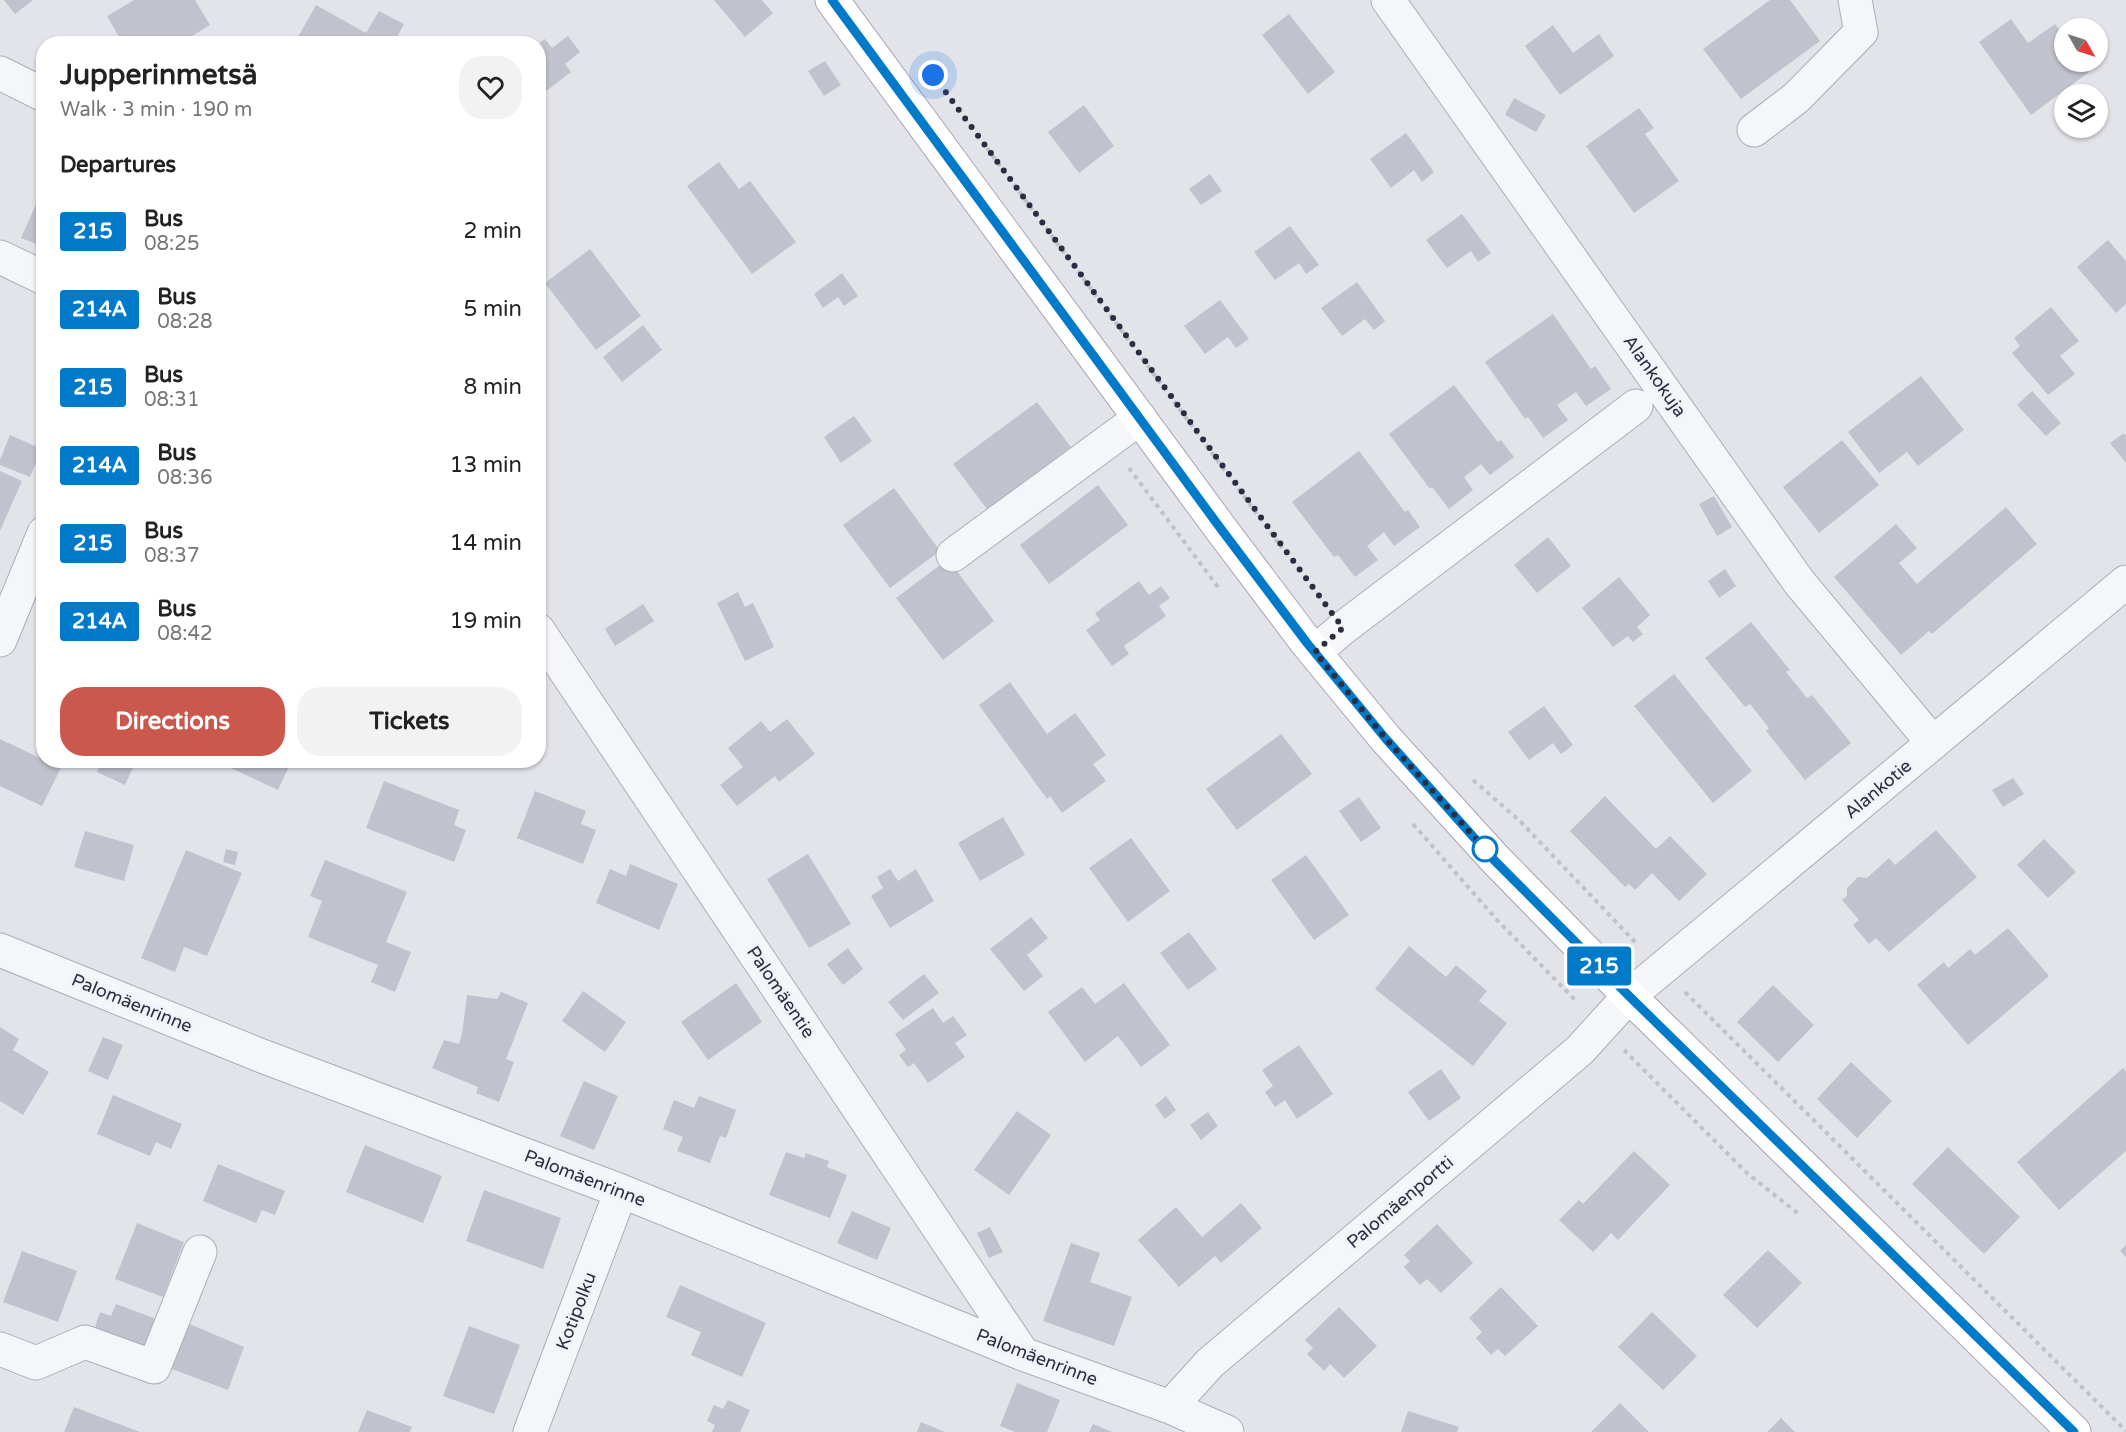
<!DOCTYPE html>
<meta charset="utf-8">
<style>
:root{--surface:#fff;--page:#f2f2f2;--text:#222;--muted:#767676;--accent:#ca584d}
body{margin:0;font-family:"Varela Round",sans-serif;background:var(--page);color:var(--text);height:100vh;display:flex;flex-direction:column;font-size:22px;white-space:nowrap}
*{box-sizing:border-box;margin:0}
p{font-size:20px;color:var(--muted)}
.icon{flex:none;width:33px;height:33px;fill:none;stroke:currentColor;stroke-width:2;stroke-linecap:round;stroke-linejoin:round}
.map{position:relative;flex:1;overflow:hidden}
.side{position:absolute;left:36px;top:36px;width:510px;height:732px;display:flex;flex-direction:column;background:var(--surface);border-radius:24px;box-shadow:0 2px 4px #0004}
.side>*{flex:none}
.badge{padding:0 12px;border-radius:4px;font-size:21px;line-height:39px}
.needle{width:39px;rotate:129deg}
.tools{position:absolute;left:2054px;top:18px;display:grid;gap:12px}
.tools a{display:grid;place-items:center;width:54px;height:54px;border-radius:50%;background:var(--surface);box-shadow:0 2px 4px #0004;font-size:30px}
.you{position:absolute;width:30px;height:30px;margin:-15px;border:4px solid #fff;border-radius:50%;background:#1a73e8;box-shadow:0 0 0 9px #1a73e833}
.map>.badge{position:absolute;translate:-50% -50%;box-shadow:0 0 0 3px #fff}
h2{padding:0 24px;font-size:22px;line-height:54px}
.round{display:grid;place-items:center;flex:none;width:63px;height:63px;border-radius:24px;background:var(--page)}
.headline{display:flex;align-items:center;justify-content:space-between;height:102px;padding:0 24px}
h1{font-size:28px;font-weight:800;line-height:45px}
.cta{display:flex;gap:12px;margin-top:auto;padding:12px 24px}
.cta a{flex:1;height:69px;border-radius:24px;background:var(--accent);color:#fff;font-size:24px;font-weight:800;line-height:69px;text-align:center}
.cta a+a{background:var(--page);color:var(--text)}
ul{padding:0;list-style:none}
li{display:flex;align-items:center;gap:18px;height:78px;padding:0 24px}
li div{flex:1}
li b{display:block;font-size:22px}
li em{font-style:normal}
li .badge{min-width:66px;font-weight:700;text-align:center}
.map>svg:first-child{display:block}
</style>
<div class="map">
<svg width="2126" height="1432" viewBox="0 0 2126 1432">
<rect width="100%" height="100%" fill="#e3e4ea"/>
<path fill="#c0c2cd" d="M4 0H33L15 14Z
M134 0H195L210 25 179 44H123L107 16Z
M714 0H762L773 13 745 37Z
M1770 0H1790L1820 41 1741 99 1703 49Z
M316 5 366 33 379 11 404 24 393 44H294Z
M1289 14 1335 72 1308 94 1262 35Z
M2011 19 2028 43 2055 24 2064 37V62H2082L2089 72 2031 115 1979 42Z
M1553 25 1573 53 1599 34 1614 56 1560 95 1525 46Z
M568 36 580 52 565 64 571 72 541 95 538 92V44L545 39 552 48Z
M825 61 841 85 824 96 808 71Z
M1514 98 1546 115 1536 132 1505 115Z
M1084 105 1114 146 1079 173 1048 132Z
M1639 108 1654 128 1645 134 1679 181 1634 213 1586 146Z
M1406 133 1434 172 1422 182 1414 170 1391 188 1370 159Z
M719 162 739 189 750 181 796 242 752 274 687 186Z
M1210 174 1222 191 1201 205 1189 189Z
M44 186V247L21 238Z
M1462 214 1491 253 1478 262 1471 251 1447 268 1426 240Z
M1290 226 1319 265 1306 274 1299 263 1275 280 1254 252Z
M2108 240 2126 261V304L2116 313 2077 267Z
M590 249 641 316 596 350 545 283Z
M842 273 858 296 844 306 838 297 823 308 814 294Z
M1357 282 1385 321 1374 330 1365 319 1342 336 1321 308Z
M1220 300 1249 339 1236 348 1228 337 1205 354 1184 326Z
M2051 307 2079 341 2060 356 2075 374 2048 395 2012 353 2020 346 2014 338Z
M1553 314 1591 369 1595 366 1611 389 1586 406 1576 392 1557 405 1568 420 1543 438 1528 417 1525 419 1485 362Z
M643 325 662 350 622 382 603 357Z
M1921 376 1964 430 1918 466 1907 452 1879 473 1848 432Z
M1454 385 1498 442 1501 440 1514 457 1490 475 1481 464 1464 477 1473 490 1449 509 1432 487 1430 489 1389 434Z
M2032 391 2061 423 2046 436 2017 405Z
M1037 402 1071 447 987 509 953 464Z
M854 416 872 441 841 463 824 437Z
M2124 433 2126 436V463L2110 443Z
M10 435 42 449 30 477 0 465V460Z
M1842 440 1879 485 1819 533 1783 487Z
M1359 451 1405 512 1408 510 1420 527 1394 546 1384 532 1367 546 1378 560 1355 577 1338 555 1334 557 1292 502Z
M0 471 22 481 0 531Z
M1098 485 1128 525 1049 584 1020 545Z
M894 488 940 551 890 588 843 525Z
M1714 496 1732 527 1717 536 1699 504Z
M2006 507 2037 544 1932 634 1929 631 1901 655 1834 577 1896 524 1917 548 1899 563 1917 584Z
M1548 537 1571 566 1537 593 1514 565Z
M948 559 994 621 943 660 896 598Z
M1725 569 1736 586 1719 598 1708 581Z
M1619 577 1650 615 1637 627 1643 634 1633 642 1628 636 1613 647 1582 608Z
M1139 581 1149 595 1161 586 1170 598 1159 606 1166 616 1124 646 1129 654 1112 666 1086 630 1100 620 1095 613Z
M738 592 745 607 753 603 774 647 745 661 717 603Z
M643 604 654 621 615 646 605 629Z
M1751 622 1790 670 1786 672 1807 698 1812 695 1851 743 1805 780 1766 731 1769 728 1750 704 1745 707 1705 658Z
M44 651V672L35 668Z
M1674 674 1752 771 1713 803 1634 706Z
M1010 682 1047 734 1075 713 1106 755 1093 764 1106 781 1062 813 1050 796 1047 799 979 705Z
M1544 706 1573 745 1561 754 1553 743 1529 760 1508 732Z
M787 719 815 754 779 782 775 776 737 806 720 785 743 767 728 748 761 721 770 732Z
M1281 734 1312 774 1237 830 1206 789Z
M0 739 61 768 42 806 0 786Z
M102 760H129L135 763 125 785 97 772Z
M214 760H292L278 790Z
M2013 778 2024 794 2003 807 1992 790Z
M384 781 459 810 454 825 466 830 454 862 366 828Z
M535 791 586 811 581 824 596 830 583 864 517 838Z
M1605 796 1656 849 1670 836 1707 874 1679 901 1652 873 1635 890 1629 884 1625 887 1570 831Z
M1359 797 1381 828 1361 842 1339 811Z
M1003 817 1025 855 980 881 958 843Z
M1936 830 1977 877 1889 952 1876 938 1869 944 1853 925 1859 920 1842 900 1847 896V888L1858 877 1867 878 1889 858 1895 865Z
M85 831 134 845 124 881 74 867Z
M1131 838 1170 891 1128 922 1089 868Z
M2044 839 2076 872 2048 898 2017 865Z
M226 849 238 852 235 865 223 862Z
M186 850 242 873 207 956 184 947 175 972 141 958Z
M808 854 851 924 809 948 767 879Z
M1306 855 1349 915 1314 940 1271 880Z
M325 860 407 892 386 942 411 952 395 992 371 982 378 965 308 937 322 901 310 896Z
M630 864 678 884 659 930 596 903 610 869 626 876Z
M890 869 898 881 916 869 934 901 890 928 871 896 883 888 877 877Z
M1031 917 1048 938 1027 955 1043 976 1024 991 990 949Z
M2008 928 2049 976 1968 1045 1917 985 1944 962 1948 968 1970 949 1975 955Z
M1189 932 1217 969 1188 990 1160 953Z
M1409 946 1446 977 1456 965 1487 991 1479 1001 1507 1023 1473 1066 1375 989Z
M848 948 863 969 843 985 827 964Z
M924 974 939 993 903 1020 888 1002Z
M736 983 762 1022 708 1060 681 1022Z
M1124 983 1170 1045 1141 1067 1118 1036 1085 1062 1048 1012 1082 987 1095 1004Z
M1773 985 1814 1025 1778 1062 1737 1022Z
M583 991 626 1022 605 1052 562 1021Z
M501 992 528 1003 506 1059 514 1062 499 1102 476 1093 478 1087 432 1068 444 1040 459 1044 462 1034 467 995 497 999Z
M933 1008 943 1023 953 1016 967 1035 955 1043 965 1057 928 1083 914 1063 908 1067 899 1055 906 1050 895 1034Z
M0 1027 19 1039 13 1050 49 1072 23 1115 0 1101Z
M103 1037 123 1045 108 1080 88 1071Z
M1299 1045 1333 1094 1297 1119 1285 1100 1275 1107 1265 1092 1273 1086 1262 1070Z
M1851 1062 1892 1101 1857 1138 1817 1099Z
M2123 1068 2126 1071V1151L2059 1210 2017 1162Z
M1441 1069 1461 1098 1429 1121 1408 1092Z
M584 1081 618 1096 594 1150 560 1136Z
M113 1095 182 1124 171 1149 156 1142 150 1156 97 1134Z
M699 1096 736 1110 726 1138 720 1136 710 1163 677 1151 683 1137 663 1129 674 1100 694 1108Z
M1166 1096 1176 1110 1165 1119 1155 1105Z
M1017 1111 1051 1135 1009 1195 974 1170Z
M1208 1112 1218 1126 1201 1140 1190 1125Z
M365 1145 442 1176 423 1223 346 1192Z
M1948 1147 2020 1217 1984 1254 1912 1184Z
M1634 1151 1670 1185 1618 1240 1611 1233 1593 1252 1559 1220 1579 1200 1583 1204Z
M786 1152 804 1158 806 1153 829 1161 827 1167 847 1175 830 1218 769 1195Z
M218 1164 285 1191 275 1215 262 1210 256 1223 203 1201Z
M484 1190 561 1218 543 1269 466 1241Z
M1241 1203 1262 1228 1221 1263 1215 1256 1179 1287 1138 1240 1176 1207 1202 1237Z
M852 1211 891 1228 877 1260 837 1243Z
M137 1223 184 1242 163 1297 115 1279Z
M1437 1224 1473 1263 1441 1293 1427 1279 1420 1285 1404 1267 1410 1261 1404 1255Z
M990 1227 1003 1252 989 1258 977 1233Z
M1071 1243 1100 1253 1090 1282 1132 1297 1114 1346 1043 1321Z
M2126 1245V1257L2120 1251Z
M1768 1250 1802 1283 1757 1328 1723 1295Z
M22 1251 77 1271 58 1322 3 1302Z
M680 1285 766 1323 742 1377 691 1355 701 1332 666 1317Z
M1501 1287 1538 1326 1505 1356 1498 1349 1491 1355 1476 1338 1482 1332 1469 1318Z
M116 1304 162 1321 151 1351 94 1330 100 1312 111 1316Z
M1339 1307 1377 1346 1344 1378 1330 1364 1324 1371 1307 1354 1313 1348 1305 1340Z
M1652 1312 1697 1356 1663 1390 1618 1347Z
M187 1323 244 1347 228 1390 169 1368Z
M469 1326 520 1345 494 1414 443 1396Z
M1017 1383 1060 1400 1047 1432H1015L1000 1426Z
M728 1400 750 1410 740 1432H712L715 1425 707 1421 714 1405 723 1409Z
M1620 1403 1649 1432H1591Z
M74 1407 140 1432H64Z
M367 1410 412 1427 410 1432H358Z
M1408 1411 1459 1427 1457 1432H1401Z
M1781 1418 1795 1432H1767Z
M921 1422 945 1432H917Z
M1093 1424 1112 1432H1089Z"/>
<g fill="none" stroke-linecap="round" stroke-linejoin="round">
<g stroke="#acadb8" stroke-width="35">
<path id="minor" d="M1388 0 1799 582 1933 743
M0 73 44 95
M1754 130 1796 98 1861 32 1855 0
M0 257 44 278
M953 555 1140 418
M538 630 1023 1354
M0 640 44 533
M1315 652 1343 628 1636 406
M0 950 262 1056 621 1191 1023 1354 1170 1407 1227 1432
M0 1349 36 1363 85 1342 154 1367 200 1252
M1170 1407 1210 1363 1580 1050 1629 996 2126 582
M530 1432 621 1191"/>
</g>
<g stroke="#a2a5b6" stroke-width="35">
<path id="major" d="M832 0 1221 529 1307 643 1386 739 1495 859 1629 996 2074 1432"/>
</g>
<path stroke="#c0c2c9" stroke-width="4" stroke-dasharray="4.5 4.5" stroke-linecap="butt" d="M987 148 1282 548
M1129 468 1218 587
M1473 780 1519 820 1637 944
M1413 824 1497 920 1577 1002
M1685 992 2126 1431
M1624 1050 1748 1174 1800 1215"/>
<use href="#minor" stroke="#f5f6f9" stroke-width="33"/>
<use href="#major" stroke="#fff" stroke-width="33"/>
</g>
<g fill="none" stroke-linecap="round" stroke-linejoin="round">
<g stroke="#fff" stroke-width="14">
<path id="line" d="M832 0 1221 529 1307 643 1386 739 1494 860 1629 996 2074 1432"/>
</g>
<use href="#line" stroke="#007ac9" stroke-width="9"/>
<path stroke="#2b2e42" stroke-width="6" stroke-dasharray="0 10.8" d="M933 75 1343 628 1315 652 1386 739 1485 849"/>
</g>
<circle fill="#fff" stroke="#007ac9" stroke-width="3" cx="1485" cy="849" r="12"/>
<g text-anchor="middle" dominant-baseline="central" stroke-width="6" stroke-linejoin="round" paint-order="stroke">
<g font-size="18" fill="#2b2e42" stroke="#f2f3f8">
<text transform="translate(1655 376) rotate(55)">Alankokuja</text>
<text transform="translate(1878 789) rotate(-40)">Alankotie</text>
<text transform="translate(781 992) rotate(56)">Palomäentie</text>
<text transform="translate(132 1003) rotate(22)">Palomäenrinne</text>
<text transform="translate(585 1178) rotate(21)">Palomäenrinne</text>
<text transform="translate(1400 1202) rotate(-40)">Palomäenportti</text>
<text transform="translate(576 1311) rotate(-69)">Kotipolku</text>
<text transform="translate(1037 1357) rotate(21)">Palomäenrinne</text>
</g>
</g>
</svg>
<div class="tools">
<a><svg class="needle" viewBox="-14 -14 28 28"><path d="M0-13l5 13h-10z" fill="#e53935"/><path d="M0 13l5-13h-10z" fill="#767676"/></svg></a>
<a><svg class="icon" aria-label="layers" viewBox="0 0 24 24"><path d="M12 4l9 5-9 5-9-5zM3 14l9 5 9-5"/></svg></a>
</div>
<div class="you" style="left:933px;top:75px"></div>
<b class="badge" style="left:1599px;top:966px;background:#007ac9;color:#fff">215</b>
<section class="side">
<div class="headline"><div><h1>Jupperinmetsä</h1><p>Walk · 3 min · 190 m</p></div><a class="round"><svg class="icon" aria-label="heart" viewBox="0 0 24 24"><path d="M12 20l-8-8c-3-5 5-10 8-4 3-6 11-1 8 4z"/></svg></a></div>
<h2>Departures</h2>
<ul>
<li><span class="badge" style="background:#007ac9;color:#fff">215</span><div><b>Bus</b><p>08:25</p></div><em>2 min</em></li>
<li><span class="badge" style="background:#007ac9;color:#fff">214A</span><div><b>Bus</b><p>08:28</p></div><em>5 min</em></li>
<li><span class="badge" style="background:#007ac9;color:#fff">215</span><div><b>Bus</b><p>08:31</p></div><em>8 min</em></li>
<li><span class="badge" style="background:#007ac9;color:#fff">214A</span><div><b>Bus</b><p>08:36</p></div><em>13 min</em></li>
<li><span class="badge" style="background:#007ac9;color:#fff">215</span><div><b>Bus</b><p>08:37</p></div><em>14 min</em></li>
<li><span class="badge" style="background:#007ac9;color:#fff">214A</span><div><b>Bus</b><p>08:42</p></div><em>19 min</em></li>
</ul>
<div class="cta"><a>Directions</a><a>Tickets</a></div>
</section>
</div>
